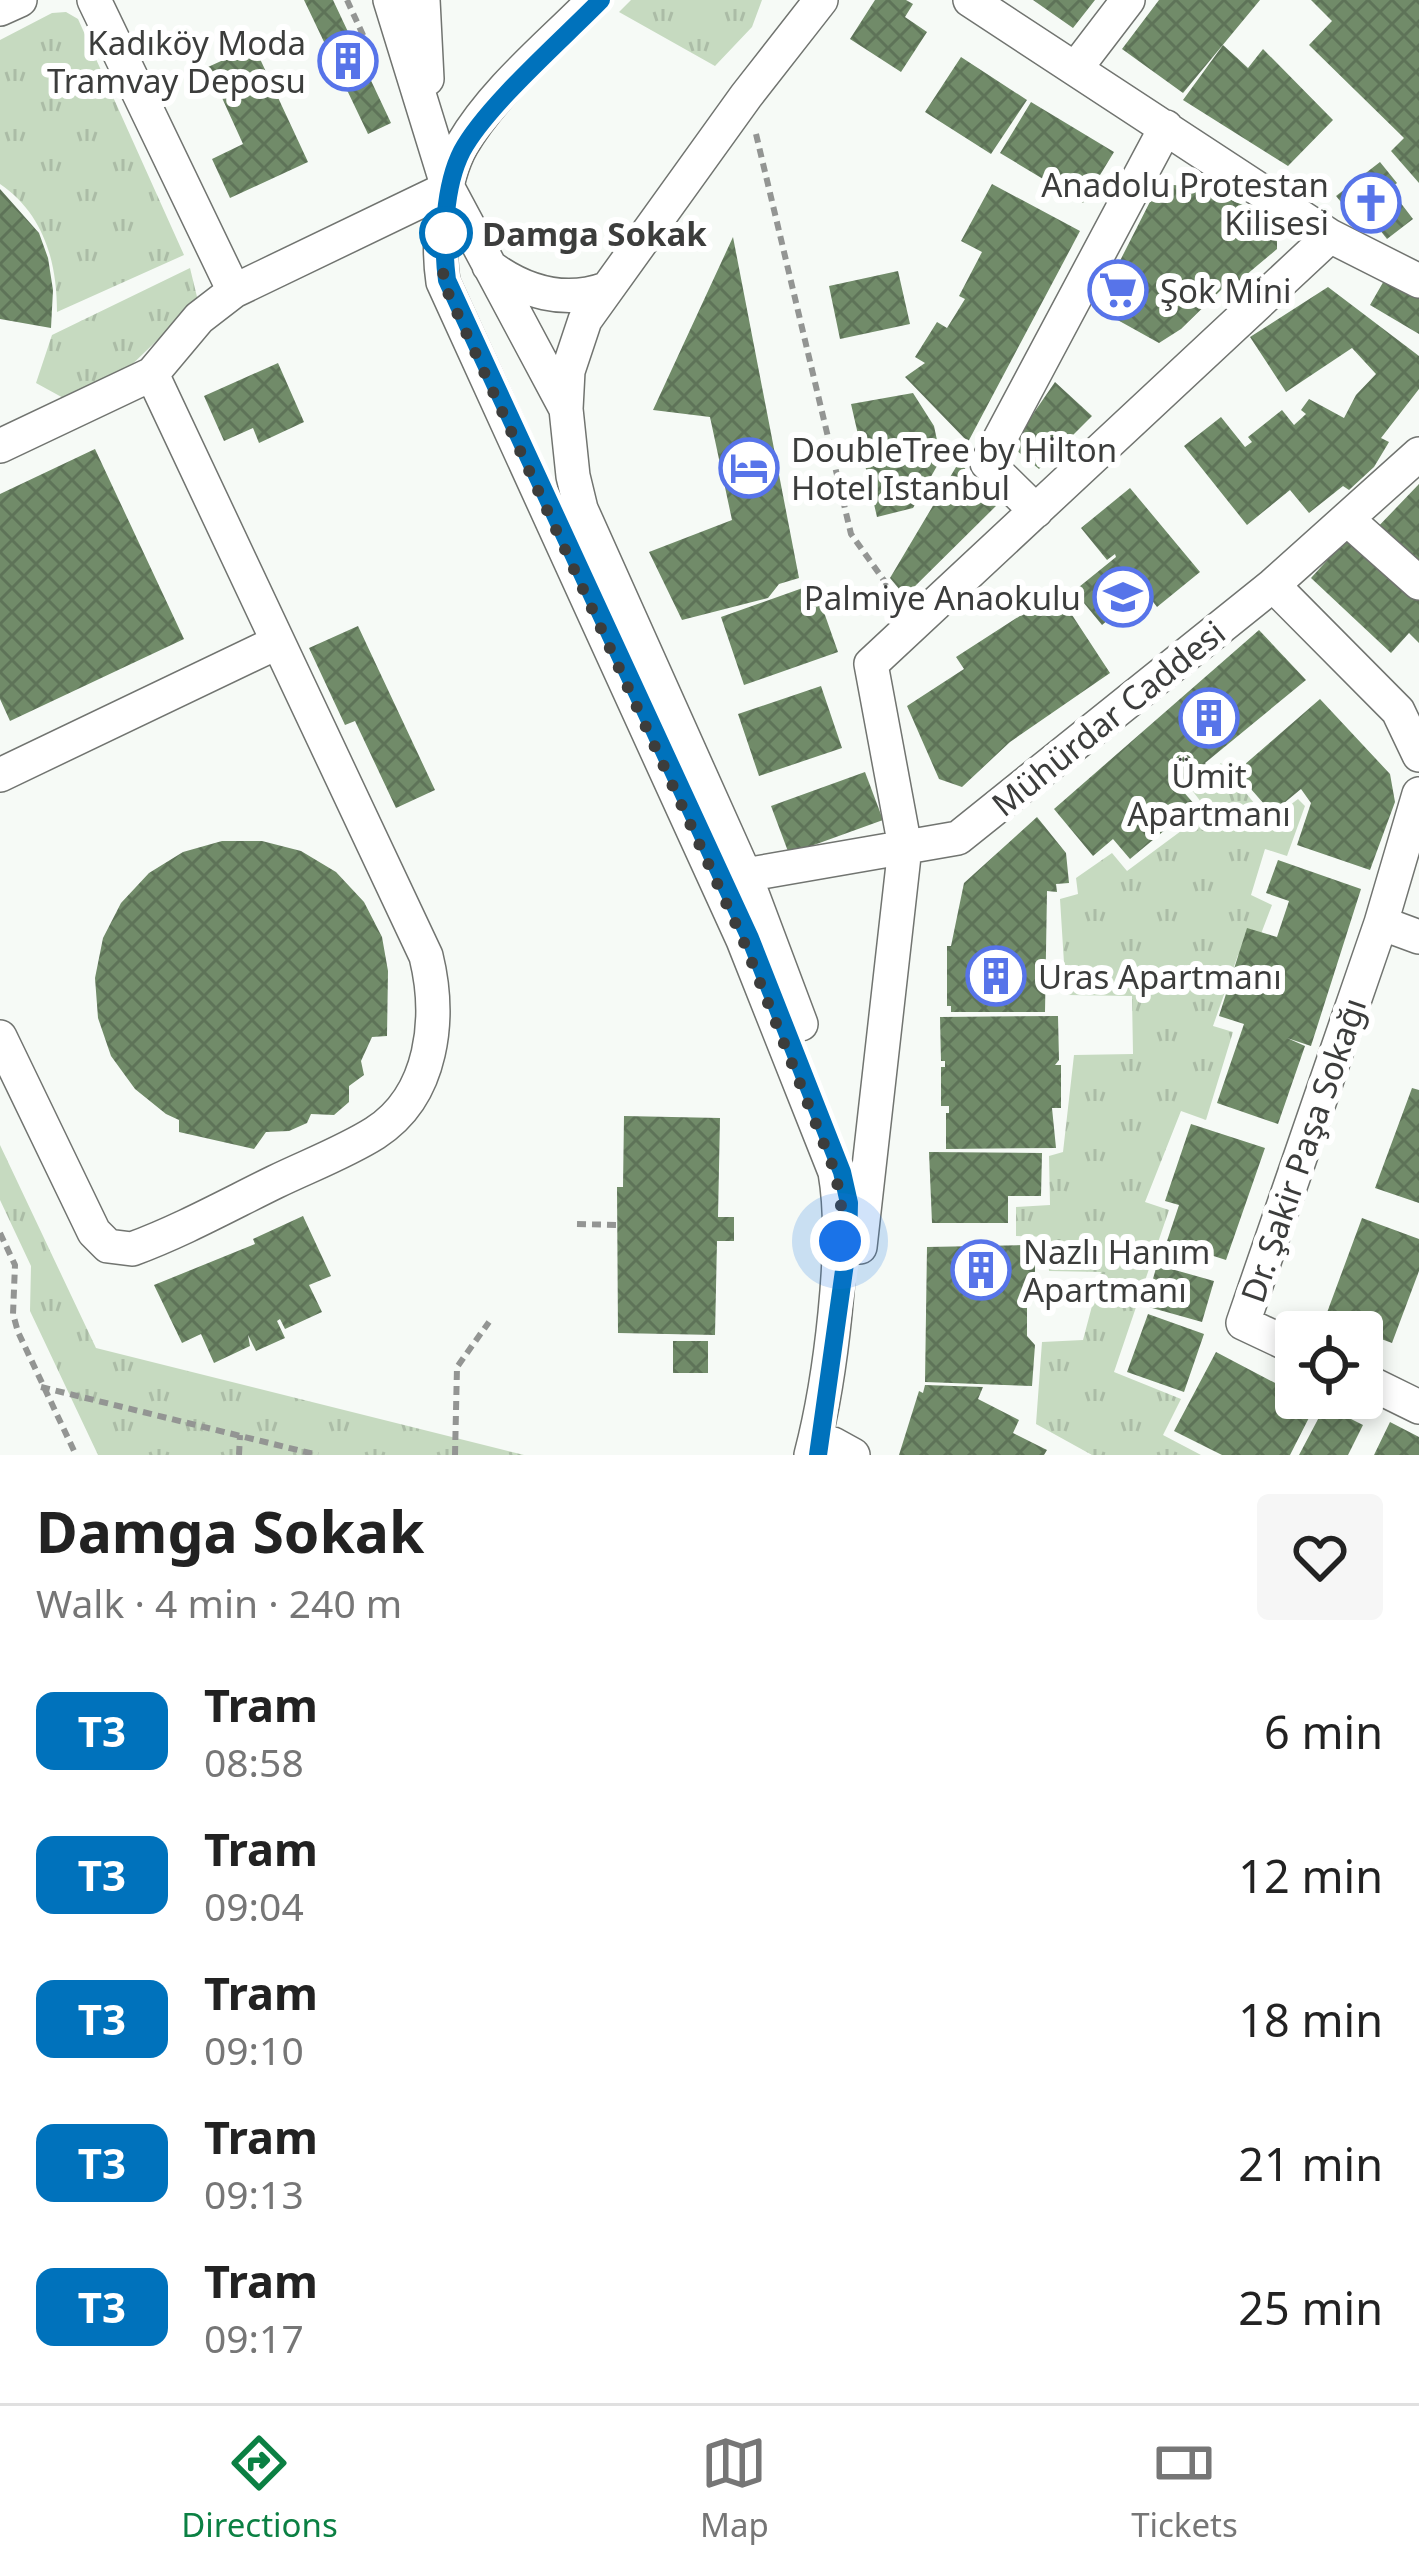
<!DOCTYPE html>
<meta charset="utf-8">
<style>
:root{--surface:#fff;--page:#f6f6f6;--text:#222;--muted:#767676;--line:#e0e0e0;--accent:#0b8043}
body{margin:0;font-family:"Noto Sans",sans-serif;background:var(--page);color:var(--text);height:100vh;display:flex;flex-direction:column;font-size:45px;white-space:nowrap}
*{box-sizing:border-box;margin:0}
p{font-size:39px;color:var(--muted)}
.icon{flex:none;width:66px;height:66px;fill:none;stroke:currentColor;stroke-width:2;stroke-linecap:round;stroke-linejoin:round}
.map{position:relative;height:1455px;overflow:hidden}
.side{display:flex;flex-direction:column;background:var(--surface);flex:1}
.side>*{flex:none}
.badge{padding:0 24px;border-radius:18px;font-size:42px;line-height:78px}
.fabs{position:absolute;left:1275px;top:1311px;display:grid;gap:24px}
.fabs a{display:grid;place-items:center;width:108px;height:108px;border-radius:12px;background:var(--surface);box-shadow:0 6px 18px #0003;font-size:60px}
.you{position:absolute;width:60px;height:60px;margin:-30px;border:9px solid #fff;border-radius:50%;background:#1a73e8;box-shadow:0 0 0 18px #1a73e833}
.map>.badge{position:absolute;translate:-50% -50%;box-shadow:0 0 0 6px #fff}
.round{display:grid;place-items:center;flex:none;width:126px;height:126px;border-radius:12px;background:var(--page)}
.head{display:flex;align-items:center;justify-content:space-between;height:204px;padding:0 36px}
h1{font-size:57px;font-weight:700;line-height:90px}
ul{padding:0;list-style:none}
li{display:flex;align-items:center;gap:36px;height:144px;padding:0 36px}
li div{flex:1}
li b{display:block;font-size:45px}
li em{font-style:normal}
li .badge{min-width:132px;font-weight:700;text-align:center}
.dock{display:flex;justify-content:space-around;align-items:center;height:168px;border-top:3px solid var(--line);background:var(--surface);font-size:33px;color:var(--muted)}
.dock a{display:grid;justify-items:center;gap:6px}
.dock .current{color:var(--accent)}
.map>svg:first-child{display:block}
</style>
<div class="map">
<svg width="1419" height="1455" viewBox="0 0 1419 1455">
<defs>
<pattern id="grass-tufts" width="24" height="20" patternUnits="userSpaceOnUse" patternTransform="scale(3)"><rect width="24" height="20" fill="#c6dac0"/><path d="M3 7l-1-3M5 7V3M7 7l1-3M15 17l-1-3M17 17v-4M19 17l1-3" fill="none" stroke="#abbca6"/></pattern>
<pattern id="building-cross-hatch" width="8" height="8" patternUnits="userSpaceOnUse" patternTransform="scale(3)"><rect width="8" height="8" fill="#718b69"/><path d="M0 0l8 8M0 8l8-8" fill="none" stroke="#5e7358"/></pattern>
</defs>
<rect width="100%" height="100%" fill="#f6faf6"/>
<path fill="url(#grass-tufts)" d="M631 0H762L752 27 715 66 619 12Z
M66 12 78 19 184 255 57 312C57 262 44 214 0 184V40L52 13Z
M190 268 198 301 119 377 67 400 36 383 52 335Z
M1221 763 1269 821 1298 799 1305 806 1287 856 1265 849 1251 895 1272 905 1251 960 1238 955 1213 1026 1233 1032 1206 1120 1181 1111 1145 1202 1169 1210 1114 1372 1181 1399 1163 1435 1201 1455H1092L1036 1424 1042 1342 1083 1340 1101 1272 1049 1271 1048 1237 1016 1236V1207L1050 1205 1049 1156 1063 1152 1074 1055 1133 1054 1132 996 1066 995 1060 899 1078 894 1076 878 1112 853 1127 871 1208 811 1191 789Z
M0 1145 96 1348 524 1455H98L30 1311 31 1266 0 1200Z"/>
<path fill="url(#building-cross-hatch)" d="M304 0H333L391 123 368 134Z
M875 0H906L913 4 905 17 927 32 901 72 850 39Z
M1033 0H1095L1073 28Z
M1159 0H1260L1183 93 1122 49Z
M1311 0H1419V183L1391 151 1404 138 1309 45 1332 21Z
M1223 45 1248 68 1263 49 1333 120 1288 166 1183 100Z
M254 46 308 162 230 198 212 159 243 144 208 67Z
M961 57 1027 100 991 154 925 112Z
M1031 102 1114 152 1083 203 1000 153Z
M1380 162 1397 183 1390 189 1413 219 1387 239 1364 210 1354 218 1336 196Z
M992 184 1080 231 968 442 905 377 925 363 915 357 937 322 947 328 965 299 959 296 982 252 961 241Z
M1159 184 1202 187 1265 215 1277 235V249L1227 291 1223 288 1181 329 1159 343 1096 308Z
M0 189 39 233 48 258 53 290 51 328 0 319Z
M733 237 799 578 779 584 768 598 682 620 649 552 732 520 710 417 653 410Z
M898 271 910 324 840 339 829 286Z
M1389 272 1419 289V334L1370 305Z
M1328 287 1419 356V389L1381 438 1389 442 1374 467 1349 490 1343 486 1309 513 1290 490 1247 525 1184 446 1221 417 1245 447 1252 442 1248 437 1282 410 1294 425 1306 414 1301 410 1309 399 1344 418 1356 395 1376 374 1352 348 1286 392 1250 337Z
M278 363 304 422 259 443 253 428 224 441 204 396Z
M1055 382 1092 416 1039 469 1011 446Z
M913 393 934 426 941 459 913 508 877 517 851 404Z
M95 449 184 639 10 721 0 699V494Z
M959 462 998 504 905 596 890 578Z
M1419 484V570L1373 532Z
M1130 488 1200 572 1157 607 1144 590 1102 625 1074 591 1116 557 1115 554 1107 560 1081 528Z
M1349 536 1419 599V643L1409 633 1391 653 1311 578Z
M814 584 838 652 744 685 721 617Z
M1057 592 1110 673 1010 742 962 787 939 779 907 706 964 669 956 657Z
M358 626 435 790 396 808 355 721 345 725 309 648Z
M1259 630 1306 680 1205 763 1208 767 1181 789 1195 805 1130 859 1113 839 1093 856 1054 809Z
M821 686 842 748 759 776 738 714Z
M1320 699 1390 774 1395 802 1370 870 1297 845 1311 803 1301 789 1272 813 1236 772Z
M865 772 883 820 789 854 771 806Z
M1037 817 1066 853 1069 883 1056 884 1057 892 1047 891 1045 1012H951V1006H947V946H951L964 883Z
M222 841H262L301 851 336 872 364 902 382 937 388 971 387 1036 372 1037 361 1061 364 1075 349 1086V1102L334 1115 311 1114 307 1123 289 1131 266 1132 254 1149 179 1132V1120L166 1114 135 1089 111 1056 98 1018 95 978 103 938 121 903 149 873 183 852Z
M1278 860 1361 889 1311 1046 1287 1038 1305 1046 1278 1124 1217 1103 1244 1024 1219 1016 1247 928 1277 937 1289 901 1266 893Z
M1058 1016 1059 1060 1055 1065H1061V1108H1052L1056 1148 946 1149V1113H949V1106H941V1067H945V1061H941L940 1017Z
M1412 1088 1419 1090V1203L1375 1188Z
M624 1116 720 1118 718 1217H734V1241H717L715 1335 618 1333 617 1187H623Z
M1191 1124 1265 1148 1226 1260 1167 1241 1179 1205 1165 1201Z
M929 1152 1042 1153 1041 1196H1008V1223H932Z
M303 1216 331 1276 309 1285 322 1312 285 1329 280 1319 277 1321 285 1338 256 1351 248 1335 250 1346 214 1363 201 1334 182 1343 154 1285 255 1244 253 1239Z
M1362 1218 1419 1239V1271L1392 1343 1325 1318Z
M1025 1245 1035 1256V1280L1027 1294V1336L1035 1345 1032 1386 925 1382 927 1247Z
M1157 1265 1214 1281 1202 1322 1145 1306Z
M1148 1314 1204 1334 1184 1392 1127 1372Z
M673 1341H708V1373H673Z
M1216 1352 1296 1394V1398L1316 1404 1290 1455H1222L1174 1431Z
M925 1385 983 1387 978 1399 1019 1420 1013 1433 1047 1450 1044 1455H899L919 1391 923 1393Z
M1325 1406 1363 1425 1348 1455H1299Z
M1390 1422 1419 1437V1455H1374Z"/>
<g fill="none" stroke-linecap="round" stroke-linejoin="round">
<g stroke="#717470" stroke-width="36">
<path id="minor" d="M94 0 234 291
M390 0 448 188 566 409 573 476 581 509 745 875 801 1024
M423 0 427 79
M594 0C550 45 494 90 462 145 442 180 437 242 443 282L743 940 835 1172C848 1245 830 1382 811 1455
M970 0 1330 236 1419 281
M0 9 20 0
M1076 68 1128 0
M489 266C524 292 564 304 606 289
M566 409 568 371 585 320 746 96 821 0
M0 446 152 374 199 318 234 291 448 188
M1036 511 987 463 1166 127
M1347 519 1419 583
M1273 585 1398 711 1419 755
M0 775 278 642
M745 875 958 838 1273 585 1419 454
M1381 923 1419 937
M0 1037 94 1232 108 1246 132 1249C181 1231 228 1205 275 1182 308 1166 345 1152 375 1133 434 1095 441 1017 426 956L152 374
M860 1247 905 847 871 664 1330 236
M1296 1348 1243 1323 1381 923 1419 794
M1362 1379 1419 1407
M833 1444 853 1455"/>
</g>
<path stroke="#939593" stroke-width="6" stroke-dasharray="9 6" stroke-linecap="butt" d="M347 0 368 46
M756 134 851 534 888 586
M577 1224 617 1225
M0 1233 15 1265 13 1314 18 1332 76 1455
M41 1387 318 1455
M239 1455 240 1435
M455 1455 457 1367 489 1322"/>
<use href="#minor" stroke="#fff" stroke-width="33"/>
<path stroke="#787a78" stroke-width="3" d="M601 0C563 39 486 106 462 151 444 186 442 242 447 280L750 938 842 1172 849 1203 848 1242 818 1455"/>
</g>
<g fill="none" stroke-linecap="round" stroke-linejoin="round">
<g stroke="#fff" stroke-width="27">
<path id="line" d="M601 0C563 39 486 106 462 151 444 186 442 242 447 280L750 938 842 1172 849 1203 848 1242 818 1455"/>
</g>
<use href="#line" stroke="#0072bc" stroke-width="18"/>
<path stroke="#3c3d3c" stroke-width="12" stroke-dasharray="0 21.6" d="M446 233 445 221 443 282 743 940 835 1172 841 1203 840 1241"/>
</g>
<defs>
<g id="building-ring" transform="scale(3)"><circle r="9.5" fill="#fff" stroke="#5774e9" stroke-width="1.5"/><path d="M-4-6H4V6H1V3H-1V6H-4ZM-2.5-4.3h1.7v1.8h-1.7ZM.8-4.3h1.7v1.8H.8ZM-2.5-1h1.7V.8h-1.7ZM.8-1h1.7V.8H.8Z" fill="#5774e9"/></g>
<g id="church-ring" transform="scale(3)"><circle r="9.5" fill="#fff" stroke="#5774e9" stroke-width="1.5"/><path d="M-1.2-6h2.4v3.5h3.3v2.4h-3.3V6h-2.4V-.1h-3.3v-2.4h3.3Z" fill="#5774e9"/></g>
<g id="supermarket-ring" transform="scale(3)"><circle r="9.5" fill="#fff" stroke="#5774e9" stroke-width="1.5"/><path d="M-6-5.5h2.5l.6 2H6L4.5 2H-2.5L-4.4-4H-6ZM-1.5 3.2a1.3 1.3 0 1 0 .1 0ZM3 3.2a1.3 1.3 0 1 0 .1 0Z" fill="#5774e9"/></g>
<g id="hotel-ring" transform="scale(3)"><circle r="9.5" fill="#fff" stroke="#5774e9" stroke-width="1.5"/><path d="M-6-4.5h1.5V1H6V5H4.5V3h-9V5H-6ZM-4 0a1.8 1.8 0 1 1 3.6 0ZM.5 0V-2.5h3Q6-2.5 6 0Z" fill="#5774e9"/></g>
<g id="school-ring" transform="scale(3)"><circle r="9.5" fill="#fff" stroke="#5774e9" stroke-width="1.5"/><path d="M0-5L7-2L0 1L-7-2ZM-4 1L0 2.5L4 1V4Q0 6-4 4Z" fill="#5774e9"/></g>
</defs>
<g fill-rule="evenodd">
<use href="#building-ring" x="348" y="61"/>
<use href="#church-ring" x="1371" y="203"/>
<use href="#supermarket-ring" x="1118" y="290"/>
<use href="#hotel-ring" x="749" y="468"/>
<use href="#school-ring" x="1123" y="597"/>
<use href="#building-ring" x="1209" y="718"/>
<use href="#building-ring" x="996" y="976"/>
<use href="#building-ring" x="981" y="1270"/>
</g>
<circle fill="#fff" stroke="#0072bc" stroke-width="6" cx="446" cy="233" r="24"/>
<g text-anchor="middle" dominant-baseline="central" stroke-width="12" stroke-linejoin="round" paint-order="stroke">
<g font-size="33" fill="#3c3d3c" stroke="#fff" text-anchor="start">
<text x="306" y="42" text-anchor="end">Kadıköy Moda<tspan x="306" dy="38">Tramvay Deposu</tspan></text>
<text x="1329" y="184" text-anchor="end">Anadolu Protestan<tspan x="1329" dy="38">Kilisesi</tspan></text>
<text x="1160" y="290">Şok Mini</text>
<text x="791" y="449">DoubleTree by Hilton<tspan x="791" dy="38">Hotel Istanbul</tspan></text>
<text x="1081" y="597" text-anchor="end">Palmiye Anaokulu</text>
<text x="1209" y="775" text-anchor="middle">Ümit<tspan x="1209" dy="38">Apartmanı</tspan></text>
<text x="1038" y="976">Uras Apartmanı</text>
<text x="1023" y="1251">Nazlı Hanım<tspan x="1023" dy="38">Apartmanı</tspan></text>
</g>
<g font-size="33" font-weight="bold" fill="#3c3d3c" stroke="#fff" text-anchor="start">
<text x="482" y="233">Damga Sokak</text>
</g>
<g font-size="33" fill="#3c3d3c" stroke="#fff">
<text transform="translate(1108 718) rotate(-39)">Mühürdar Caddesi</text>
<text transform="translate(1303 1150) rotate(-71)">Dr. Şakir Paşa Sokağı</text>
</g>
</g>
</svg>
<div class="fabs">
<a><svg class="icon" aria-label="locate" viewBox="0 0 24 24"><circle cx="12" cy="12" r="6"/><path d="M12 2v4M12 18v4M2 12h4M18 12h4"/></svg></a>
</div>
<div class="you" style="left:840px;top:1241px"></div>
</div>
<section class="side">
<div class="head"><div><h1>Damga Sokak</h1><p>Walk · 4 min · 240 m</p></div><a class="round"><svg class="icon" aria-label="heart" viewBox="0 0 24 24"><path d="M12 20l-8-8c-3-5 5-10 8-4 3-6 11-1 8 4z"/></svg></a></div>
<ul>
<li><span class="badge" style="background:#0072bc;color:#fff">T3</span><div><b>Tram</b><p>08:58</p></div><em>6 min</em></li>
<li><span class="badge" style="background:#0072bc;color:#fff">T3</span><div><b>Tram</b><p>09:04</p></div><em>12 min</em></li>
<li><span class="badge" style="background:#0072bc;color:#fff">T3</span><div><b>Tram</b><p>09:10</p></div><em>18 min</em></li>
<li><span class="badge" style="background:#0072bc;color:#fff">T3</span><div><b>Tram</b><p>09:13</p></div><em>21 min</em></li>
<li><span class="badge" style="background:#0072bc;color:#fff">T3</span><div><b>Tram</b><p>09:17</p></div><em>25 min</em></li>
</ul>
</section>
<nav class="dock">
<a class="current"><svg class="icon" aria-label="directions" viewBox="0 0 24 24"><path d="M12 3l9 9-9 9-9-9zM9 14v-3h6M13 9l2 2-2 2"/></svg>Directions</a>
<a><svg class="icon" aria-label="map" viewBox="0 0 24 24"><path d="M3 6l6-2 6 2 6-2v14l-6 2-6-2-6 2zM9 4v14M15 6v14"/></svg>Map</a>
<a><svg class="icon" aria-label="tickets" viewBox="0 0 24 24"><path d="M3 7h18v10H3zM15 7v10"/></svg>Tickets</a>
</nav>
